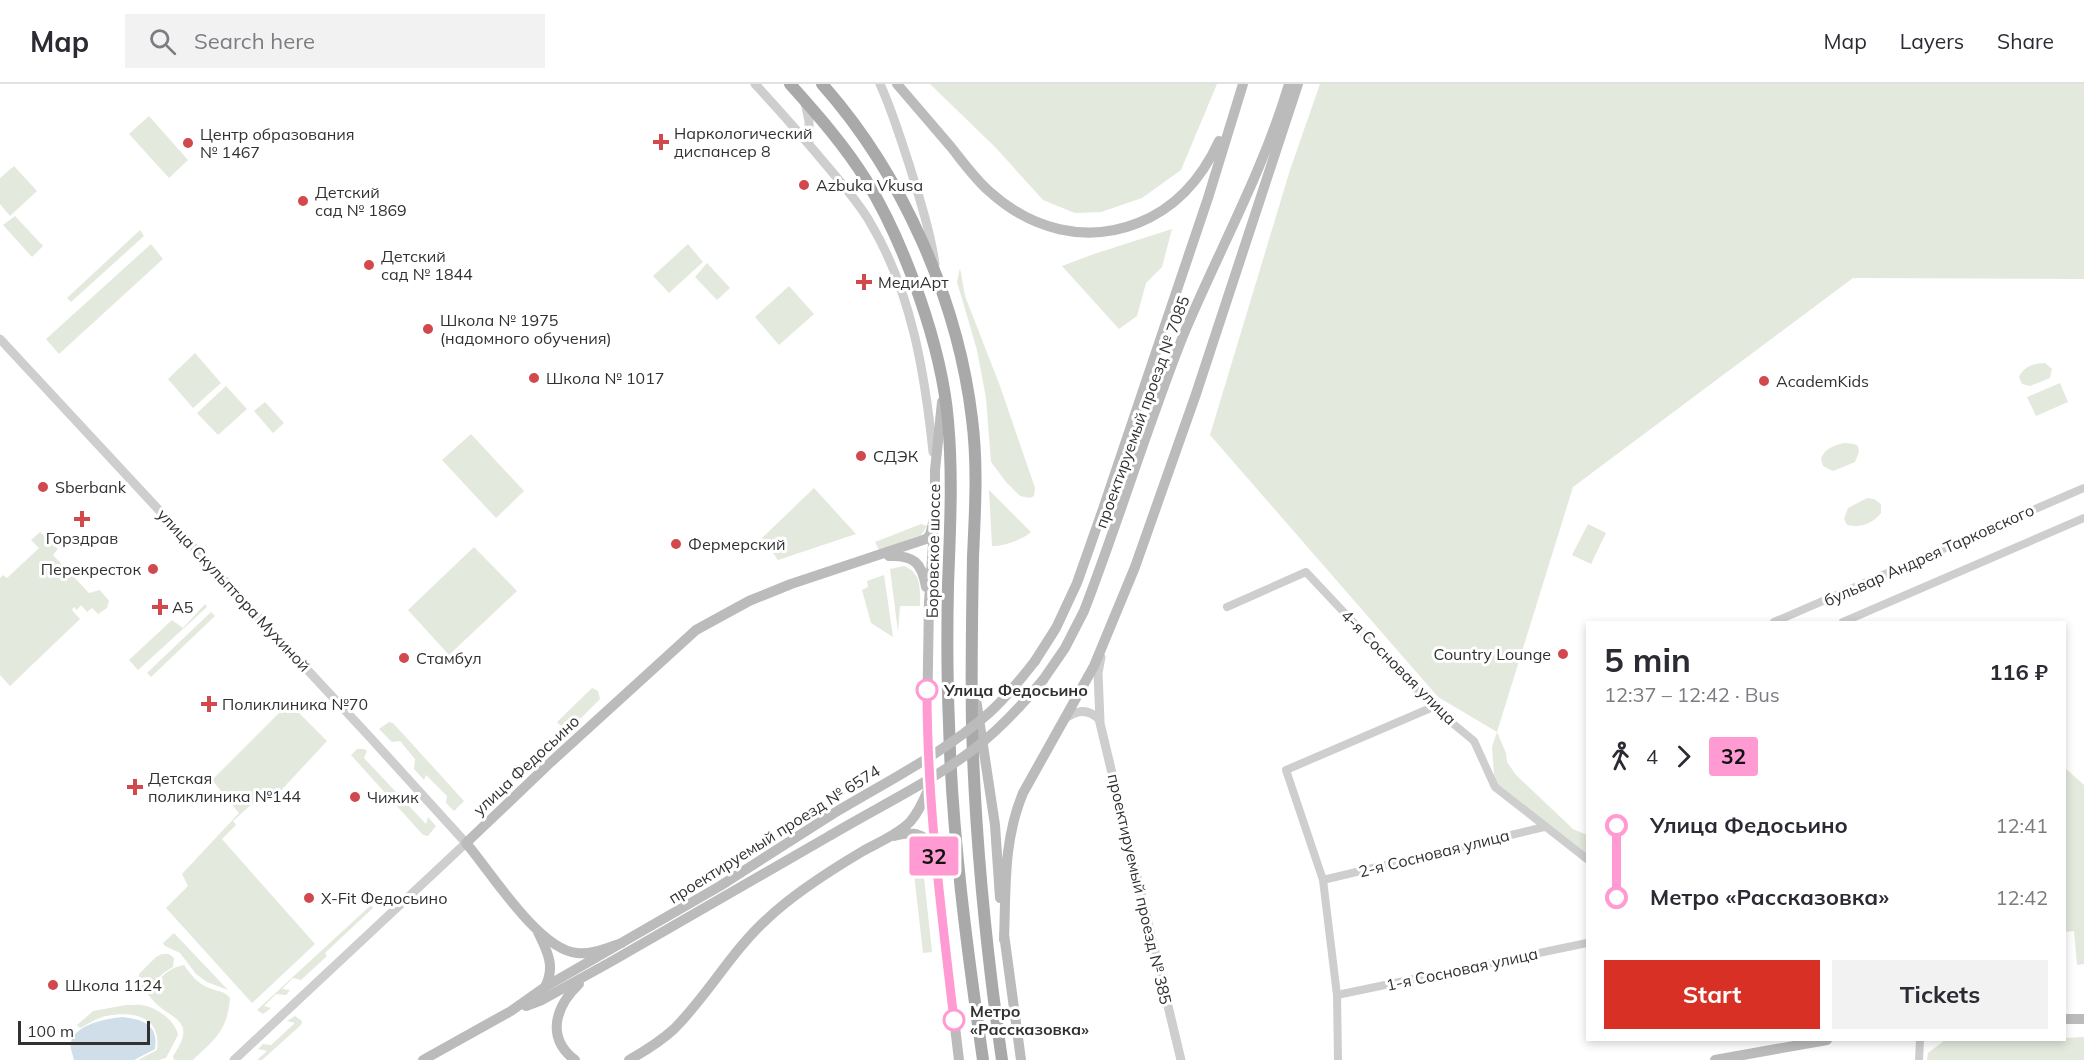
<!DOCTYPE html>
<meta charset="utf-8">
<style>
:root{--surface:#fff;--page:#f2f2f3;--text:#2b2b33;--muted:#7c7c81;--line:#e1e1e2;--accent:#d93025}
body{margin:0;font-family:Mulish,sans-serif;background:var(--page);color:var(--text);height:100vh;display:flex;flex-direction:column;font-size:22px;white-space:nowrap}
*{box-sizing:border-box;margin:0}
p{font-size:20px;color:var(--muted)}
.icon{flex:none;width:33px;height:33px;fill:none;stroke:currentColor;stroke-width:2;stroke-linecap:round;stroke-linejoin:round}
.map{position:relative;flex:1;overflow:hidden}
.sheet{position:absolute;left:1586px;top:537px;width:480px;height:420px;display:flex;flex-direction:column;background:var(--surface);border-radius:0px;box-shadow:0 3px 9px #0003}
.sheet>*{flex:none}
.badge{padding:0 12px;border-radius:4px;font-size:21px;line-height:39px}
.scale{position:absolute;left:18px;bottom:15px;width:132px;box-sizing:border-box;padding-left:6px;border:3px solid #313131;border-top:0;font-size:16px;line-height:21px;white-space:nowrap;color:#313131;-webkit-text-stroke:4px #fff;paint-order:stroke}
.map>.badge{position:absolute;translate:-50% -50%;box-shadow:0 0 0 3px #fff}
.legs{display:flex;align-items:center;gap:9px;height:66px;padding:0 18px;font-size:20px}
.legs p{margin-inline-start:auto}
.headline{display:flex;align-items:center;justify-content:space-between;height:102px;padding:0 18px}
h1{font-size:33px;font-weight:700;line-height:45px}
.primary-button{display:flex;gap:12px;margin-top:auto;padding:12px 18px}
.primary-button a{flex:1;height:69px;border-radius:0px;background:var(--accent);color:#fff;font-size:24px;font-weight:700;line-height:69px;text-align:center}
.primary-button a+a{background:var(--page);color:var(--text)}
ul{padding:0 18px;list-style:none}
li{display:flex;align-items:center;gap:21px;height:72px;font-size:22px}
li i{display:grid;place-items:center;width:9px;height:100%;margin:0 8px;background:currentColor}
li i::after{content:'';width:15px;height:15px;margin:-8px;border:4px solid;border-radius:50%;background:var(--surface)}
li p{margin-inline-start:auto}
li:first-child i{background:linear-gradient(#0000 50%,currentColor 0)}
li:last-child i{background:linear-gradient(currentColor 50%,#0000 0)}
header{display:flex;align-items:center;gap:36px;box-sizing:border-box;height:84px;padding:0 30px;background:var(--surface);border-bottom:2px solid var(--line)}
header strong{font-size:28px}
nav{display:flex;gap:33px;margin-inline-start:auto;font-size:21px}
.search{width:420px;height:54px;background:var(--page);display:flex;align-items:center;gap:15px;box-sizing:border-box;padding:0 21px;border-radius:0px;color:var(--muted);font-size:22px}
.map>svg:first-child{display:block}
</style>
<header>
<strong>Map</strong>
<div class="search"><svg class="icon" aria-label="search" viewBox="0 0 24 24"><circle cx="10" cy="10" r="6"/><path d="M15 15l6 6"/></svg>Search here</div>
<nav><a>Map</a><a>Layers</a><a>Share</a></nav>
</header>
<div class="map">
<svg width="2084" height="976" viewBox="0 0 2084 976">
<rect width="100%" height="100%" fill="#fff"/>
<path fill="#e3e9dd" d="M930 0H1217L1181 86 1142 114 1101 128 1075 129 1043 116 996 64Z
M1320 0H2084V195L1853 194 1573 403 1497 648 1506 669 1507 678 1516 691 1573 745 1587 751V774L1495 703 1492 663 1497 648 1438 613 1210 351 1290 86Z
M149 32 188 76 169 94 129 50Z
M14 82 37 107 10 132 0 120V94Z
M15 132 43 162 32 173 3 141Z
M1172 145 1162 183 1146 199 1137 232 1119 245 1062 182 1094 170Z
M140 146 144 152 71 218 67 214Z
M151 160 163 175 59 270 46 255Z
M688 160 703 178 669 209 653 192Z
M707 179 730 204 717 216 695 193Z
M960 184 965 212 1000 302 1035 404 1034 412 1030 414 1020 412 1006 398 991 378 986 314 977 266 957 198Z
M789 202 814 230 779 261 755 233Z
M195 269 221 299 193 324 168 295Z
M2045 279 2052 285 2050 294 2030 302 2022 300 2019 293C2023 283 2035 279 2045 279Z
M2060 299 2068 318 2036 332 2027 313Z
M226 302 247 325 218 351 197 329Z
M265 318 284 339 273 349 254 327Z
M471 350 524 407 496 434 442 376Z
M1845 359 1854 360 1858 362 1859 368 1855 378 1833 387 1823 382 1821 375C1824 365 1834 361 1845 359Z
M814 404 856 450 778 476 762 454Z
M989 406 1031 448C1022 456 1004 462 992 462Z
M1867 414 1874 415 1881 420V429C1872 440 1860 444 1847 441L1844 435 1848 424Z
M921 440 927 442 921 451 879 466 875 458Z
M1588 440 1606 449 1591 480 1572 471Z
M40 448 58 465 53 471 89 509 100 506 109 517 107 524 98 530 92 524 87 528 81 521 77 526 74 523 72 526 80 535 10 602 0 591V494L3 491 7 494 39 464 31 456Z
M474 463 517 507 449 571 408 526Z
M904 482C922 489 920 505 920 522H900L898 548 890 485Z
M884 491 893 553 871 539 862 506 868 503 867 497Z
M205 520 207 523 138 586 129 576 172 536 183 544Z
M211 528 215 532 151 593 147 589Z
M592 604 598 607 600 615 567 648 557 638Z
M289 619 327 657 273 715 265 708 233 737 236 741 222 755 315 860 252 919 166 824 188 802 182 790 239 729 212 696Z
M389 638 393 639 464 717 454 727 446 719 447 712 426 691 424 696 414 685 415 675 400 657 392 658 379 645Z
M357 665H364L367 667 364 674 426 740 428 733 436 742 428 752 423 751 351 671Z
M2064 683 2084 701V880L2077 881 2074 847 2064 848Z
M913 781 923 784 932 868 923 869Z
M371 821 373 824 325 869 327 872 301 896 293 894 282 905 290 906 286 911 276 910 264 922 271 924 263 930 257 926Z
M174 849 228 906 207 898 196 890 180 869 165 862 163 859Z
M162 870H169L174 874 173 883C161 889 154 898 146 909L139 904V890L156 873Z
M184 881C191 891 197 899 209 904 216 907 225 907 230 914 227 947 216 954 193 976H174L173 972C201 931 165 937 148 910 158 897 166 884 184 881Z
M126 921C132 921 140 920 146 922 159 925 176 938 178 951L166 974 158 976H138L157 966C162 932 133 927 106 932 97 934 88 940 80 944L77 941 93 927Z
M295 932 302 937 301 941 262 976H257L267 967 258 965 263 960 271 961 295 939 287 937Z
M2084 953V976H1927L1928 969 1945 956H2064V954Z"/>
<path fill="#cfdee9" d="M122 933C143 935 159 941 155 965L134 976H74C73 970 69 963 71 957 78 939 107 935 122 933Z"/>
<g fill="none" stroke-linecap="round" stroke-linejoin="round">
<path stroke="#cecece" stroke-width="8" d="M1227 523 1306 488 1433 623 1474 657 1495 703 1587 775
M1774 538 2084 404
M1843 538 2084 434
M1323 796 1544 743
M1337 911 1587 859
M1338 976 1337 911 1323 796 1286 686 1433 623
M1919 976 1920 956"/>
<path stroke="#cecece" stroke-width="9" d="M755 0C782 29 808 59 833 89 847 106 861 122 871 140 912 209 925 291 933 368
M880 0C892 26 900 53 909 80 919 113 930 146 935 180
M805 18 809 37V59
M0 255 367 650 466 759 234 976
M1064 635C1077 626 1087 624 1099 635L1181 976
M1100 637 1098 589 1101 573"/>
<path stroke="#bbb" stroke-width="10" d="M897 0C915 21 933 42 951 63 963 78 975 95 990 108 1031 145 1085 160 1138 139 1176 124 1202 94 1219 57
M942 318 935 386V431L929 518 927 641 935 778 959 976
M889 472C914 471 922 479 926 503
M1035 577 1056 544 1077 499 1102 428 1208 114 1243 0
M1043 596 1065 564 1084 527C1119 436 1147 343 1183 252 1218 168 1263 88 1289 0
M976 615 995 741 1000 814
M894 752C912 747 924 748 933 765
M538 848C547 867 556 882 545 903
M1004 850 1021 976
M1004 856C1006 804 1003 757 1023 709L1094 582 1135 483 1196 310 1298 0
M622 859C609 863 591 871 577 869 539 866 490 787 466 759L551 678 696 546 749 517 791 500 926 455 930 451 935 431
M526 922 542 916 614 876 831 751
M2064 935H2084
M423 976 511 927 545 903 720 802 831 731
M575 976C545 953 556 922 579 900
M629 976C645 967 661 957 674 945 708 911 731 868 766 836 793 810 831 786 863 767 879 758 897 751 910 738 918 729 923 718 928 706
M1715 976 1827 956"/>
<path stroke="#a9a9a9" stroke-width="12" d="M790 0C817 30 845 62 866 96 905 160 942 263 948 337 953 392 950 446 948 501 947 547 947 593 949 640 952 752 967 864 983 976
M822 0C902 90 958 216 972 335 978 381 975 427 973 473 972 529 971 585 972 641 975 754 986 865 1002 976"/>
<path stroke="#bbb" stroke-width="10" d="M831 731C884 699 943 670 989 629 1006 614 1021 595 1035 577
M831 751C878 723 931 698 974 665 1000 645 1022 621 1043 596"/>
</g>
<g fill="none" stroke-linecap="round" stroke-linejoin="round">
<g stroke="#fff" stroke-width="14">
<path id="line-1" d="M927 606C927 717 941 826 954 936"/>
</g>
<use href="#line-1" stroke="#ff9ad2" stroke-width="9"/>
</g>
<g fill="#d1494d" stroke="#fff" stroke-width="2">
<path d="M658 49h6v6h6v6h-6v6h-6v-6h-6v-6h6z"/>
<circle cx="188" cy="59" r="6"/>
<circle cx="804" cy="101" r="6"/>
<circle cx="303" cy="117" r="6"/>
<circle cx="369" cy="181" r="6"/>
<path d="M861 189h6v6h6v6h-6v6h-6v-6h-6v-6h6z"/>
<circle cx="428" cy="245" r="6"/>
<circle cx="534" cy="294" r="6"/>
<circle cx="1764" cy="297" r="6"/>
<circle cx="861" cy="372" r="6"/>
<circle cx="43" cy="403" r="6"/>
<path d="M79 426h6v6h6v6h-6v6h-6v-6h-6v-6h6z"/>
<circle cx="676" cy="460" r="6"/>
<circle cx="153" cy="485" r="6"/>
<path d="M157 514h6v6h6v6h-6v6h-6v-6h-6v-6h6z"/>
<circle cx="1563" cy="570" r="6"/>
<circle cx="404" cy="574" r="6"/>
<path d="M206 611h6v6h6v6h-6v6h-6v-6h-6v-6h6z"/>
<path d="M132 694h6v6h6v6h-6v6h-6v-6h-6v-6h6z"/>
<circle cx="355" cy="713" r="6"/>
<circle cx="309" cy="814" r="6"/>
<circle cx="53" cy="901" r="6"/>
</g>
<g fill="#fff" stroke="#ff9ad2" stroke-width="3">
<circle cx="927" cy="606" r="10"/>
<circle cx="954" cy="936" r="10"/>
</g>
<g text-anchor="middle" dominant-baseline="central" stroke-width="6" stroke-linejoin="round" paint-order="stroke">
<g font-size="16" fill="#313131" stroke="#fff" text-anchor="start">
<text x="674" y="49">Наркологический<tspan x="674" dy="18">диспансер 8</tspan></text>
<text x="200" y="50">Центр образования<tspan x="200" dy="18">№ 1467</tspan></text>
<text x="816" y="101">Azbuka Vkusa</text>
<text x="315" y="108">Детский<tspan x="315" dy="18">сад № 1869</tspan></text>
<text x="381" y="172">Детский<tspan x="381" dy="18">сад № 1844</tspan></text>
<text x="878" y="198">МедиАрт</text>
<text x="440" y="236">Школа № 1975<tspan x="440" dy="18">(надомного обучения)</tspan></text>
<text x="546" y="294">Школа № 1017</text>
<text x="1776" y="297">AcademKids</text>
<text x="873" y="372">СДЭК</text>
<text x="55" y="403">Sberbank</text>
<text x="82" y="454" text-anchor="middle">Горздрав</text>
<text x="688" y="460">Фермерский</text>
<text x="141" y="485" text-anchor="end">Перекресток</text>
<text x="172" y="523">А5</text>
<text x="1551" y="570" text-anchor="end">Country Lounge</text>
<text x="416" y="574">Стамбул</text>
<text x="222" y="620">Поликлиника №70</text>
<text x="148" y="694">Детская<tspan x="148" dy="18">поликлиника №144</tspan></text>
<text x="367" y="713">Чижик</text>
<text x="321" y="814">X-Fit Федосьино</text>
<text x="65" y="901">Школа 1124</text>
</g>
<g font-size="16" fill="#313131" stroke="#fff">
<text transform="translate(1142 328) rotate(-70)">проектируемый проезд № 7085</text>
<text transform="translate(933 467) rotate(-89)">Боровское шоссе</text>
<text transform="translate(1929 471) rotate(-24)">бульвар Андрея Тарковского</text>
<text transform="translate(234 506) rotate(47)">улица Скульптора Мухиной</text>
<text transform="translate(1399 583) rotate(45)">4-я Сосновая улица</text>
<text transform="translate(526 681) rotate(-43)">улица Федосьино</text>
<text transform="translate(774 750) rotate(-32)">проектируемый проезд № 6574</text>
<text transform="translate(1434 769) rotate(-14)">2-я Сосновая улица</text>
<text transform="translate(1140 805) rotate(77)">проектируемый проезд № 385</text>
<text transform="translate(1462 885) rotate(-12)">1-я Сосновая улица</text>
</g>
<g font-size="16" font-weight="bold" fill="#313131" stroke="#fff" text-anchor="start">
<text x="944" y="606">Улица Федосьино</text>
<text x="970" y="927">Метро<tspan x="970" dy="18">«Рассказовка»</tspan></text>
</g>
</g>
</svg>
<div class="scale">100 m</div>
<b class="badge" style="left:934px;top:772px;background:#ff9ad2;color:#111">32</b>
<section class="sheet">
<div class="headline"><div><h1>5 min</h1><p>12:37 – 12:42 · Bus</p></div><b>116 ₽</b></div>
<div class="legs"><svg class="icon" aria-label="walk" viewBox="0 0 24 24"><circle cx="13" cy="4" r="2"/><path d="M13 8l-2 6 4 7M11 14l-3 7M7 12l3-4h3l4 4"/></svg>4<svg class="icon" aria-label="forward" viewBox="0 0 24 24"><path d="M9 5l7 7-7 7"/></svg><b class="badge" style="background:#ff9ad2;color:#111">32</b></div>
<ul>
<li><i style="color:#ff9ad2"></i><b>Улица Федосьино</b><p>12:41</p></li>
<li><i style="color:#ff9ad2"></i><b>Метро «Рассказовка»</b><p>12:42</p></li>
</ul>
<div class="primary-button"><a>Start</a><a>Tickets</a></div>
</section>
</div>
